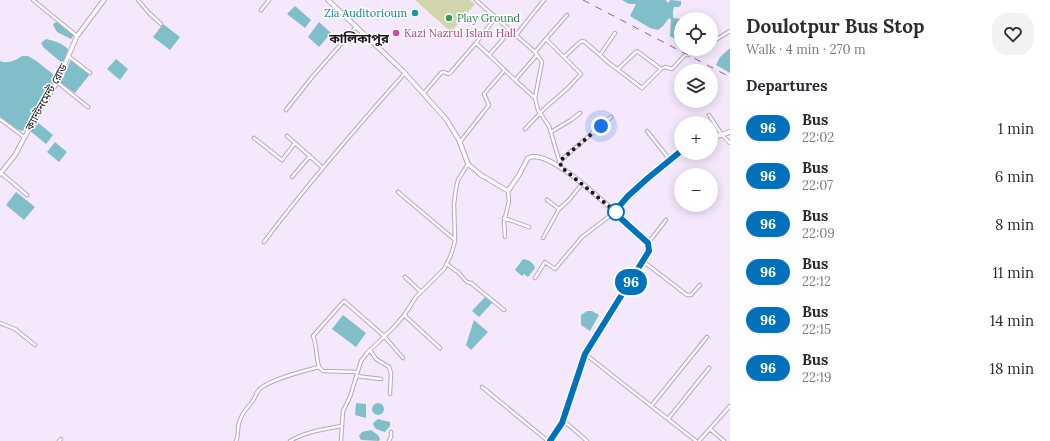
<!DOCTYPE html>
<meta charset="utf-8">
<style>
:root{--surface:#fff;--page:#f2f2f3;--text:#2b2b33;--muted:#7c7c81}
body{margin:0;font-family:Lora,"Noto Sans Bengali",serif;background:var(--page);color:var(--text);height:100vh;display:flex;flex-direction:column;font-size:15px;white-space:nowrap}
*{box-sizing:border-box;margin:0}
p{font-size:13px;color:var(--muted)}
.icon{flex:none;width:22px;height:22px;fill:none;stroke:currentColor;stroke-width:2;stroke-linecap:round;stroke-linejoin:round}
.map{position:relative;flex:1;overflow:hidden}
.panel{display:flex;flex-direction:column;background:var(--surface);width:320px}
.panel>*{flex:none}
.badge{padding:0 8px;border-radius:13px;font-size:14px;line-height:26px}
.fabs{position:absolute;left:674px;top:12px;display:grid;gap:8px}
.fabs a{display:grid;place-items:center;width:44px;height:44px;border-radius:50%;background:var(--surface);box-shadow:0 2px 10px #0003;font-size:20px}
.you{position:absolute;width:20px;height:20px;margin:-10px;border:3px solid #fff;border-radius:50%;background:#1a73e8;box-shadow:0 0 0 6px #1a73e833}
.map>.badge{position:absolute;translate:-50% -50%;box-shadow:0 0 0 2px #fff}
h2{padding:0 16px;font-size:15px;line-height:36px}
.round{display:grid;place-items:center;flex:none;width:42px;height:42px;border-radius:16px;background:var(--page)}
.summary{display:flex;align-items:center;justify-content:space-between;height:68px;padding:0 16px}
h1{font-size:19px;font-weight:800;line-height:30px}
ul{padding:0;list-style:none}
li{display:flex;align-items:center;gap:12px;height:48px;padding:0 16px}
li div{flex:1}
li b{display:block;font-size:15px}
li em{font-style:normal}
li .badge{min-width:44px;font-weight:700;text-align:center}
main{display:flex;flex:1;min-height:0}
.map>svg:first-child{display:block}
</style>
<main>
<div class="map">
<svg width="730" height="441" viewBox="0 0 730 441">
<rect width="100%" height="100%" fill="#f5e8fd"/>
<path fill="#d2d5ab" d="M415 0H470L475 4 451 32Z"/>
<path fill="#80bec9" d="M622 0H665L669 3 670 0 681 1V5L679 7H674L673 11V18L680 19 681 42 670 36 671 19 669 18 663 26 658 30 650 28 630 16 636 4H629Z
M295 6 311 20 305 28 287 14Z
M58 22 72 34 73 36 72 38 71 39 57 32 53 25 54 23Z
M319 22 331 33 319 47 308 37Z
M163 24 180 37 170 50 153 37Z
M46 39C54 41 62 43 68 49L64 61 61 62 44 48 41 43Z
M730 48V73L716 65 720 57Z
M22 56H28L35 60 53 74 55 81 28 126 22 131 17 129 0 117V61C8 64 15 61 22 56Z
M116 59 128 69 120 80 107 69Z
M71 60 90 74 75 93 60 82Z
M36 121 53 135 46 144 29 130Z
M55 142 67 152 59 162 47 152Z
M16 192 35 207 24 220 6 205Z
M523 259C529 260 533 262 535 268L528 277 524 274 522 276 515 270Z
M485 297 492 303 479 317 472 311Z
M587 311H592L599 315 590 331 581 325V315Z
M343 315 366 333 356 347 332 329Z
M474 320 488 332 471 350 466 345Z
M372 409a6 6 0 1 1 12 0a6 6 0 1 1-12 0Z
M356 403 366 404V418L355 415Z
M378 419 390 422V426L385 432C379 430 374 430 373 423Z
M371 430 378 435 380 439 379 441 361 440 359 436 362 432Z"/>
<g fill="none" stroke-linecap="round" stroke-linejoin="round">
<g stroke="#b6a6bf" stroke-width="4.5">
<path id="street" d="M33 0 77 36
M138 0 149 13 161 24
M476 0 535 52 542 62 535 98 538 110 549 126 561 167
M261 10 269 0
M516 35 544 0
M711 37 712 36 717 39 730 31
M546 39 567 15
M476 43 489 55 511 30
M489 55 515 80 537 55
M600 55 615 33
M68 56 90 73
M565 56 579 43 582 41 585 42 609 63 642 88 661 69 665 67 672 69 685 55H689L691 53H695L698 49
M618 69 637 51 661 69
M515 80 535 98
M57 82 88 107
M424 93 441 73 443 72 449 74 451 72 476 43 496 17
M286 110 313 76 356 27
M709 115 722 135 730 143
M0 119 24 137
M525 129 545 108 568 88 581 74 546 39 535 52
M647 131 670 160
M551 132 571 120 580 113
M287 136 323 168
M254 138 282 160 295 143
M460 142 489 105 484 94 504 71
M560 161 611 117
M1 173 27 195
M292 177 310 156
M398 192 455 240
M547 200 559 209
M504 218 529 227
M505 237 504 222 509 201 508 191
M543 238 559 209 569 200 582 184
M264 242C308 183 356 128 405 73
M648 243 666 220
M644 262 687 295H691L700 285
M447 264 456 271H457L467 282 471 283 504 310
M405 277 421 292
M535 278 545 262 555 269 582 237 615 212
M404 315 440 348
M0 323 15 329 35 345
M370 350 376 359 389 367 391 373 390 394
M585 354 696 441
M319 367C316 357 317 346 313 336L344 301 384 336 403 358
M356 376 381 379
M482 387 548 441
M652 405 707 337
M668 419 709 368
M563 420 587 441
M710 429 724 441
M59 441 61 439
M236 441C239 435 237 429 239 423 241 414 247 408 252 402 255 398 256 394 258 391 265 381 307 370 319 367L323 371 357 372
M290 441C305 432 324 429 341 426
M341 441 343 411 350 397 361 361 368 352 395 326 405 314 416 297 444 269 451 255 455 241 454 204 456 188 458 180 468 164
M389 441 391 437V432
M699 441 730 406"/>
</g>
<g stroke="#b6a6bf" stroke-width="5.5">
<path id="secondary" d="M328 0 403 71 446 119 459 140 468 164 481 175 508 191 519 175 528 158C546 147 599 198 614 211H616
M0 174 15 155 35 118 57 82 77 36 104 0"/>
</g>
<g stroke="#b6a6bf" stroke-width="6">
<path id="primary" d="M711 138 730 132
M551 441 562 423 585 354 649 251 648 243 617 215 616 210 649 178 681 151"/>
</g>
<use href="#street" stroke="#fff" stroke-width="2.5"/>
<use href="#secondary" stroke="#fff" stroke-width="3.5"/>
<use href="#primary" stroke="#fff" stroke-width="4"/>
<path stroke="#79717f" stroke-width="1" stroke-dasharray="7 7" stroke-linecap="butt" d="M583 0 730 77"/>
</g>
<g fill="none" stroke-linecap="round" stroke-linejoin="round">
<g stroke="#fff" stroke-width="9">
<path id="line" d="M550 441 562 423 585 354 649 251 648 243 617 215 616 210 628 196 648 178 681 151"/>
</g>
<use href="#line" stroke="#0072bc" stroke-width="6"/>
<path stroke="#1b161f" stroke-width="4" stroke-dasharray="0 7.2" d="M601 126 560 161 561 167 616 212"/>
</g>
<circle fill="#0f9aa8" stroke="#fff" stroke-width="1.5" cx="415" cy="13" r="4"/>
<circle fill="#2e9e5b" stroke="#fff" stroke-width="1.5" cx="449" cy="18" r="4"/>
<circle fill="#d1479c" stroke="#fff" stroke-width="1.5" cx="396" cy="33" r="4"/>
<circle fill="#fff" stroke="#0072bc" stroke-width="2" cx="616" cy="212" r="8"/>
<g text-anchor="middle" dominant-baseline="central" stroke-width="3" stroke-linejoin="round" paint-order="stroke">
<g font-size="11" fill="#0d838f" stroke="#fff" text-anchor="end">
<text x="407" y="13">Zia Auditorioum</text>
</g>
<g font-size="11" fill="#27864d" stroke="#fff" text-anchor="start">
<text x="457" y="18">Play Ground</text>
</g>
<g font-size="11" fill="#b23c85" stroke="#fff" text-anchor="start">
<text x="404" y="33">Kazi Nazrul Islam Hall</text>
</g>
<g font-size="11" fill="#1b161f" stroke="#fff">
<text transform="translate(46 97) rotate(-61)">ক্যান্টনমেন্ট রোড</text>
</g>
<g font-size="13" font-weight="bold" fill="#1b161f" stroke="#fff">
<text x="359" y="38">কালিকাপুর</text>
</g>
</g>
</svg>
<div class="fabs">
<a><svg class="icon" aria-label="locate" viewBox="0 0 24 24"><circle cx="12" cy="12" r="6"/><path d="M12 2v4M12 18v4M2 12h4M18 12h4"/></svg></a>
<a><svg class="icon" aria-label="layers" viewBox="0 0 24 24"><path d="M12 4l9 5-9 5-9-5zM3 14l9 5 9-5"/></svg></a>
<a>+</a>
<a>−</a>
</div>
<div class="you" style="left:601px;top:126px"></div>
<b class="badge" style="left:631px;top:282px;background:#0072bc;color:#fff">96</b>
</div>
<section class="panel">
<div class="summary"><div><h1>Doulotpur Bus Stop</h1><p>Walk · 4 min · 270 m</p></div><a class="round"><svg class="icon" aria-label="heart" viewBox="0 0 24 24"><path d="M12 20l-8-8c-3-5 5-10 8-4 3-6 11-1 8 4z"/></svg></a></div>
<h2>Departures</h2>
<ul>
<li><span class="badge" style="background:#0072bc;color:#fff">96</span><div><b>Bus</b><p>22:02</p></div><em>1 min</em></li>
<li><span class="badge" style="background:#0072bc;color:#fff">96</span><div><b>Bus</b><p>22:07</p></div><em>6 min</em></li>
<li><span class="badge" style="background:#0072bc;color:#fff">96</span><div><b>Bus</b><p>22:09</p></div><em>8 min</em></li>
<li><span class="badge" style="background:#0072bc;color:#fff">96</span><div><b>Bus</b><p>22:12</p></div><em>11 min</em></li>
<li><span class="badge" style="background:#0072bc;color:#fff">96</span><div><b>Bus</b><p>22:15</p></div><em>14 min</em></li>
<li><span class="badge" style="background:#0072bc;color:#fff">96</span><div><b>Bus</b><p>22:19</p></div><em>18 min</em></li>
</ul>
</section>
</main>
